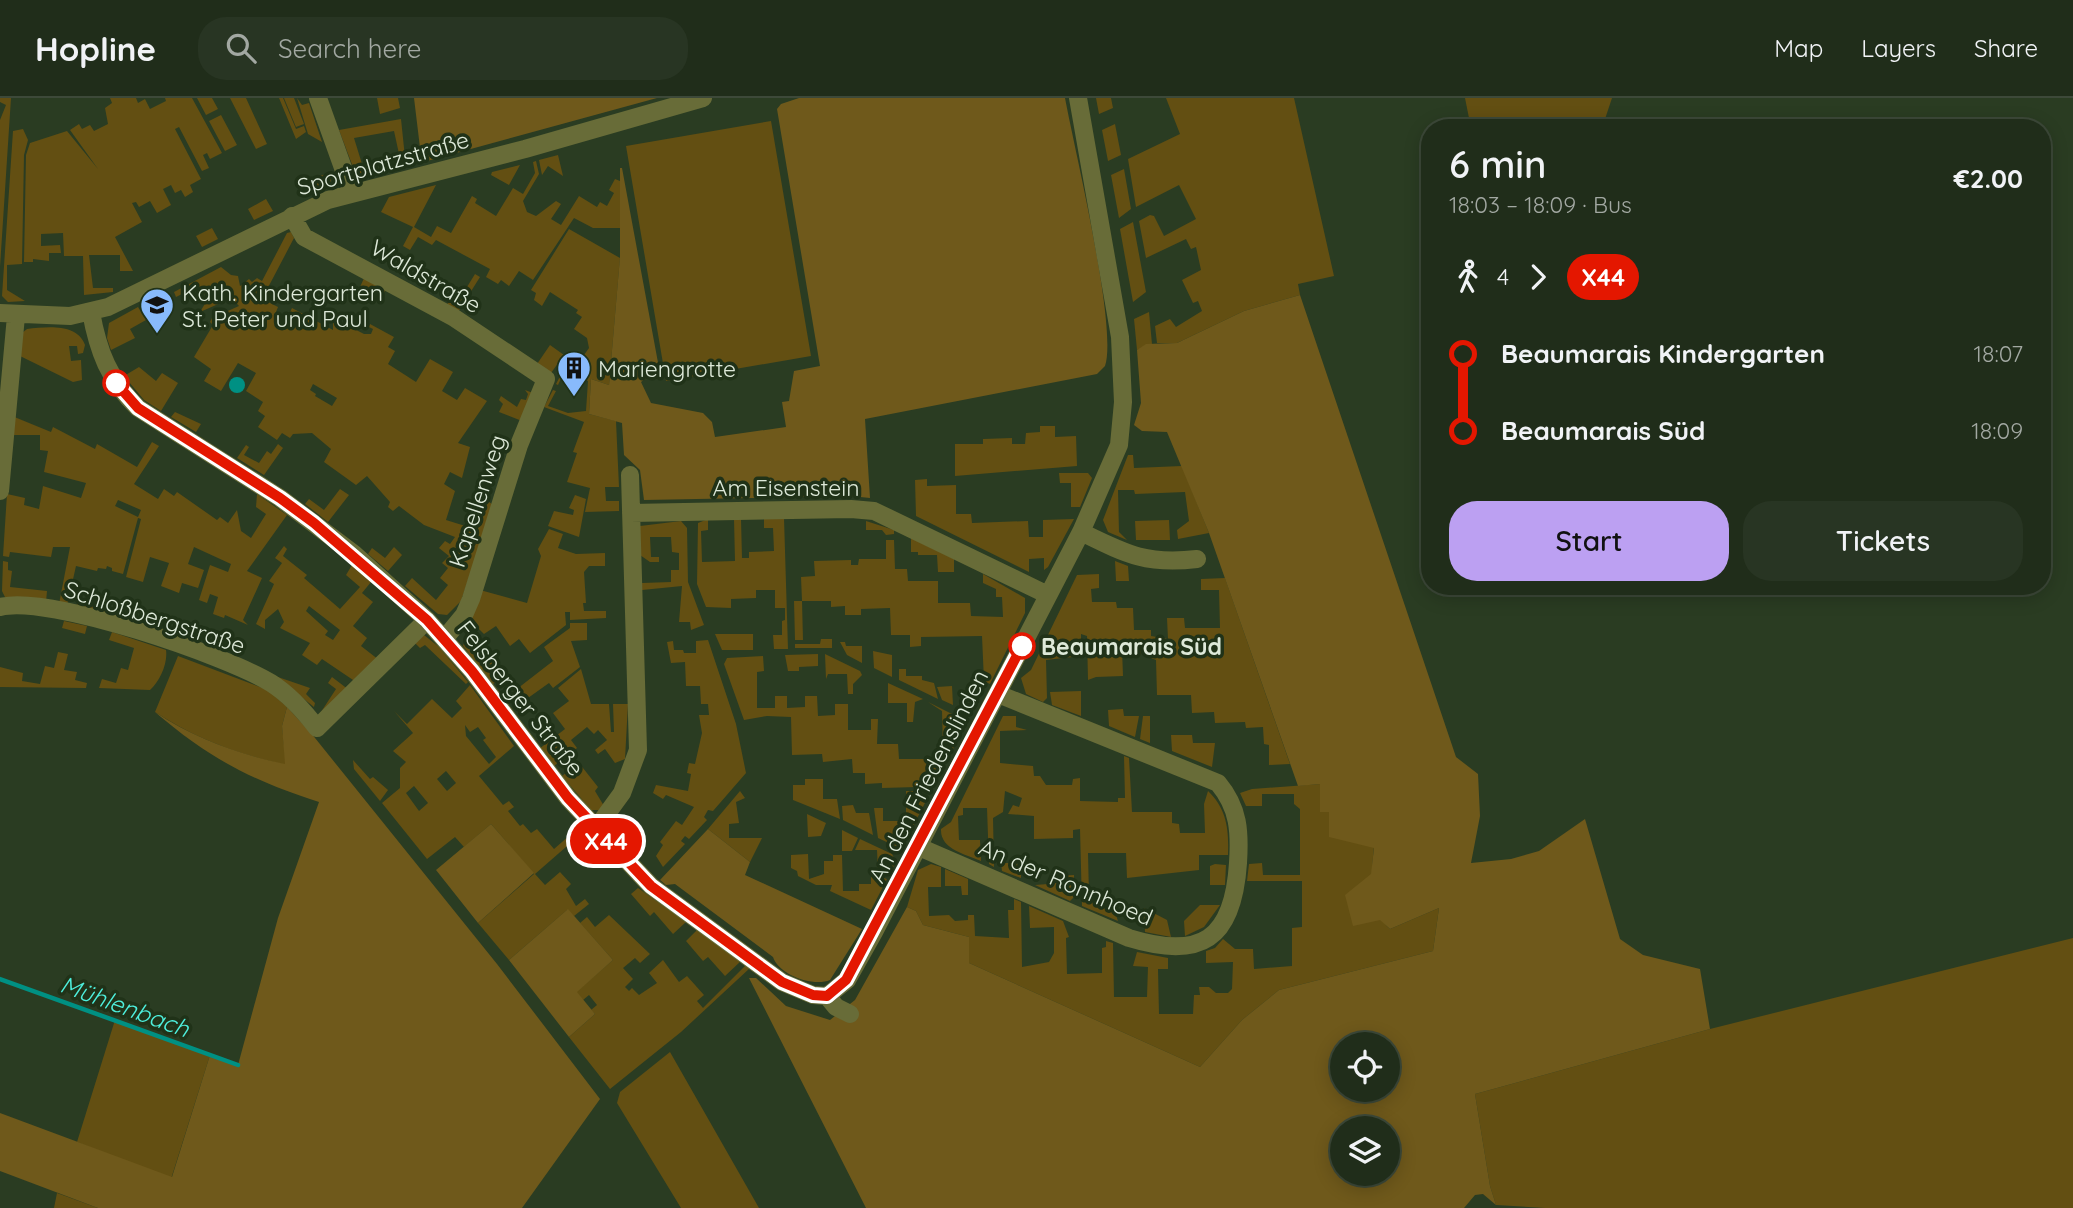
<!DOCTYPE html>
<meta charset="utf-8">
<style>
:root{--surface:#202d1a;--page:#283523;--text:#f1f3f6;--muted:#a2a8a2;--line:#3d4939;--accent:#bca0f2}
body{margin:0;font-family:Quicksand,sans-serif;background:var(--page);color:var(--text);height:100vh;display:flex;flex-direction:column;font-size:26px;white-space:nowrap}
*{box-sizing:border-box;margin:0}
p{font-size:23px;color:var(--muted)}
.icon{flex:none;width:38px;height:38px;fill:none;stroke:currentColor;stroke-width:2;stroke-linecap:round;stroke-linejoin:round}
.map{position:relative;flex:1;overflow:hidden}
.panel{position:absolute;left:1421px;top:21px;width:630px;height:476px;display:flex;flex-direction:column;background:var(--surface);border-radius:28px;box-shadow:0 4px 18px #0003,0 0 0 2px var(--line)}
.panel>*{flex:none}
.badge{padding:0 14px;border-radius:23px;font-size:24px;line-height:46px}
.controls{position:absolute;left:1330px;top:934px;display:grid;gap:14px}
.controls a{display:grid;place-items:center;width:70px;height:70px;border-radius:50%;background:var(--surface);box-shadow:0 4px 18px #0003,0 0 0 2px var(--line);font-size:35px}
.map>.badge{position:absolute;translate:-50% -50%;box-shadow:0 0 0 4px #fff}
.legs{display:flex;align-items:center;gap:10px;height:77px;padding:0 28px;font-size:23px}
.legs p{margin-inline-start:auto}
.head{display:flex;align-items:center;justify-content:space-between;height:119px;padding:0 28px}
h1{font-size:38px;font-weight:600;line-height:52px}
.primary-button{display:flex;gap:14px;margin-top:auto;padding:14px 28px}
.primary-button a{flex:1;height:80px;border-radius:28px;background:var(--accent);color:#111;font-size:28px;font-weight:600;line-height:80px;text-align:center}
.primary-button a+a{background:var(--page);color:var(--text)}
ul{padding:0 28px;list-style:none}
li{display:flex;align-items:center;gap:24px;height:77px;font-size:26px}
li i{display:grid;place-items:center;width:10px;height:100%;margin:0 9px;background:currentColor}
li i::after{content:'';width:18px;height:18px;margin:-9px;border:5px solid;border-radius:50%;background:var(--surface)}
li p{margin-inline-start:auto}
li:first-child i{background:linear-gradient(#0000 50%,currentColor 0)}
li:last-child i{background:linear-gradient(currentColor 50%,#0000 0)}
header{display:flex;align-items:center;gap:42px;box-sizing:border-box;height:98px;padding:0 35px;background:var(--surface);border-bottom:2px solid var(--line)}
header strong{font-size:33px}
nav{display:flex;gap:38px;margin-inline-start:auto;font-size:24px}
.search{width:490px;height:63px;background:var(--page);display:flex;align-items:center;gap:18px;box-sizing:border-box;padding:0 24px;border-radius:28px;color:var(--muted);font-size:26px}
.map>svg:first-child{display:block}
</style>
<header>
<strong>Hopline</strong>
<div class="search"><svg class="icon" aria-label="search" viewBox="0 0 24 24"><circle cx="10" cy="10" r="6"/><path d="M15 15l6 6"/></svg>Search here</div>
<nav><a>Map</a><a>Layers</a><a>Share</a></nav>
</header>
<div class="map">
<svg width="2073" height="1110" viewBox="0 0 2073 1110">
<rect width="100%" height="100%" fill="#2a3c22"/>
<path fill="#634f12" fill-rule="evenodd" d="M0 0H11L0 169V22L6 7 0 4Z
M110 0H136L138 5 145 1 150 11 166 3 165 0H192L222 55 210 61 207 55 203 57 209 70 202 73 179 29 175 31 201 81 190 87 193 94 185 99 181 92 175 95 171 87 163 91 171 107 157 115 150 103 139 109 136 104 132 105 142 124 115 139 133 173H120V157H89L93 190H113V194L84 197 83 158H64L63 135 41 136V148L60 147 61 155H49V163L33 161V164H24L26 57 30 45 67 33 98 71 70 32 79 26 82 31 90 27 94 33 108 26 105 10 112 5Z
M197 0H212L218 11 206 17Z
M230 0H246L267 46 256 51Z
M279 0H283L296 31 304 28 306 34 296 41Z
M284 0H294L304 26 296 29Z
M297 0 302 7 309 5 322 44 308 36Z
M377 0H398L400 10 380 16Z
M1096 0H1111L1113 10 1099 16Z
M1166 0H1294L1334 178 1298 186 1300 197 1244 213 1177 245H1157L1155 228 1170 221 1176 229 1202 213 1198 203 1193 205 1182 182 1201 172 1196 149 1191 151 1186 141 1146 160 1139 123 1150 117 1154 118 1164 138 1196 121 1179 87 1136 109 1128 61 1180 36Z
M1465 0H1612L1602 30H1471Z
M221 17 237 47 225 53 209 23Z
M401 21 406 69 376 76 375 71 401 65 394 33 354 40 366 79 356 77 339 32Z
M771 23 811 258 666 283 626 48Z
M1115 26 1121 57 1108 63 1102 32Z
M23 31 28 42 24 57 22 166 7 167V192L25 203 8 204 2 198 13 33Z
M558 57 563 78 548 68 542 77 539 62Z
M536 63 539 76 523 103 527 114 536 118 556 103 561 106 551 121 561 127 579 98 597 109 600 104 607 108 614 95 609 92 615 81 620 83V130H593L574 120 533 182 519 173 509 188 501 182 498 186 486 179 490 171 436 142 432 147 418 139 410 152 403 148 413 129 381 114 389 99 436 87 414 129 431 139 437 128 451 135 472 98 477 101 475 105 496 118 513 90 523 96 535 75 533 64Z
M520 67 509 87 491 77 492 74Z
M1124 71 1131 111 1119 120 1111 77Z
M332 74 330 87 315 94 305 83Z
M266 101 273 113 254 122 248 111Z
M1133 124 1146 194 1133 204 1120 131Z
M212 130 218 141 202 149 196 138Z
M569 131 620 160 609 287 591 281 589 316 616 323 619 389H605L606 403H619V413L585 414 590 390 567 384 577 355 573 354 584 324 544 309 553 292 556 293 548 308 568 315 586 313 588 283 564 274 558 287 556 286 568 263 576 268 589 250 587 240 574 231 582 219 576 215 578 212 550 194 542 208 534 202 536 195 531 192Z
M291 134 294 140 262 201 278 209 276 214 287 220 292 210 333 232V220L364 236H371L373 231 369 229 370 226 394 239 388 249 395 253 388 266 416 284 430 261 453 274 442 293 457 302 465 290 487 303 458 345 470 349 462 380 450 374 444 386 455 393 446 422 475 431 484 400 493 407 461 503 447 517 438 516 405 488 412 480 436 502 448 487 440 480 448 470 442 465 449 458 439 450 445 443 450 446 455 439 424 427 399 408 393 413 388 409 390 404 367 378 356 387 324 364 331 351 312 335 293 336 290 340 282 335 277 342 258 329 265 318 258 313 263 304 246 293 256 275 238 265 221 293 204 283 211 271 194 259 213 227 210 224 212 220 239 208 232 200 200 214 209 199 193 189 188 197 184 195 176 199 174 194 221 169 231 177 238 178 240 188 249 181 252 184 257 180 262 183 287 135ZM313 286 337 300 332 308 315 298 316 296 310 292Z
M475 176 480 179 458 214 446 208 452 199 459 202Z
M365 178 387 190 381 200 360 189Z
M138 209 146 222 130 231 135 240 111 252 107 240 109 225Z
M1149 214 1152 246 1137 252 1134 221Z
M27 231C47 229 77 225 85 247L83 255 78 256 77 248H69L71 263 81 262 82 282 73 284 20 258 22 235Z
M550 247 564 257 551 275 537 266Z
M139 269 156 283 162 275 178 285 161 313 144 302 124 278Z
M525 292 533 295 522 323 499 314 503 306 499 302 501 298 517 309 521 301 526 302 528 296Z
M175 314 201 326 196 334 171 319Z
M12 318 51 334 53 329 95 351 97 346 137 369 152 344 159 348 134 386 158 401 164 391 174 398 177 394 217 422 220 419 228 425 237 412 241 433 251 440 266 416 256 409 257 396 287 417 247 473 262 480 243 522 248 527 225 517 224 520 213 516 218 499 210 496 207 505 199 502 210 467 228 474 231 466 194 449 188 466 204 472 198 490 182 485 179 495 161 488 169 465 150 459 143 484 126 479 141 421 138 420 123 476 112 473V470L107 468 106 471 98 470 97 473 76 468 67 508 59 506 70 449H53L51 459 10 454 9 459 3 458 7 396 25 400 24 407 39 411 43 388 81 400 86 385 44 374 48 353 40 352V337H10ZM118 402 141 412 138 419 115 408Z
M1040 328H1055V339L1076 338 1077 368 955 378V346H983V341L1012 340V346H1025L1026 335 1040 334Z
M278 346 283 350 264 377 237 360 246 347 249 349 244 357 259 365 267 353 271 356Z
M1128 357H1133L1134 370 1182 368 1209 435 1178 441 1177 432 1189 423 1185 394 1135 396 1134 392H1118L1119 434 1127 442 1108 434 1103 422Z
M1059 375H1088L1092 380 1080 409H1071V385H1060Z
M927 381V388L956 387V416H971L972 425 1028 423 1029 439H1043V422L1074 421 1048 469 1044 472V460L1029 461V474L916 418 915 382Z
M340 391 349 397 328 424 305 406 309 401 324 412Z
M575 397 586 401 579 439 548 428 554 413 573 417 574 412 569 410Z
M764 420H784L788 551H774L773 537H782V523L785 522V510H775V492H756V500L731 501V510L706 509 697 486 698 425 708 421V432L701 433 702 464 735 463 734 421H741L742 460H749V454L774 453 773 430H764Z
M1169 422 1170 442H1136L1135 423Z
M681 423 687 430 688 484 704 527 691 532 690 524H679L682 488 642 492V485L671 484V472H679V455L672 454 671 439H650L651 459H659V464H650L640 457V428Z
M866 423 894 432V436L886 437 882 432H866Z
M549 431 563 436 558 450 576 456 605 455V468H589L584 474 586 505H583L584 513H606V520L570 522V514H565L566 527 530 555 519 541 510 548 496 528 484 536 471 523 480 492 527 505 541 458 538 451Z
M911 440 954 461V474H938L937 457H918V454H911Z
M886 442H894L895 471H907L908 483H938V505H970L971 518 1003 519 1002 499H996V491L983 485V476L1025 500V515L990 586 984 583 982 538 921 539V548L910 549V537H891L890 510 861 511V517H845V508L831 509V503H802L803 542H795L794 503H802L801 479 815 478 814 463 851 462V467H858L859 461H886Z
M284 448 287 451 283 458 307 477 304 480 340 511 360 489 346 477 352 467 371 484 362 495 373 504 353 528 367 540 361 548 379 562 356 584 322 561 317 567 302 557 310 545 280 530 284 524 278 511 265 522V531L256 526 274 486 269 483 282 465 275 460ZM309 508 340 532 333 542 325 537 328 533 306 513Z
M394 449 402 457 388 473 368 456 372 450 385 460Z
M3 463 8 464V472L12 473 10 489 47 493 46 504 5 499 2 493Z
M1115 463 1128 468 1129 483H1116Z
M1099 476V490L1091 491 1092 504H1116L1117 510H1133L1134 532H1151V538L1168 541 1167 520H1184L1185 530H1220L1219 492H1201V481L1225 480 1290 666 1269 667V647L1264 646 1263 629 1246 630 1245 624 1215 625 1214 614 1192 615 1191 597H1157L1156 562 1151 560V552L1142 550 1140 557 1122 551 1123 578 1096 579 1088 582 1087 538 1081 536V558L1046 562 1047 600 1043 604 1026 596 1021 580 1031 572 1077 477Z
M79 500 104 506 103 511 113 514 111 520 76 511Z
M64 523 87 528 85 536 62 530Z
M570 525H587V542L571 543 580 569 553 590 549 585 521 605 513 594 553 563 544 549 570 530Z
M468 533 482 544 507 576 493 586 463 548Z
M112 534 166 552C168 565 160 583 150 592L99 590 102 581 116 585 121 570 128 572 134 550 109 542Z
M715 536H753V552H722Z
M424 537 439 549 468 584 466 586 425 547 420 550 415 545Z
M821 541H832V550H795V546H820Z
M708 542 736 626 746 675 713 713 708 712 704 719 707 722 689 741 685 738 681 743 685 746 663 769 656 758 663 747 660 744 676 723 682 727 694 709 666 697 663 701 653 695 656 687 688 693 691 676 687 675 689 665 695 666 702 635 699 617H709L708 606H701L700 588H686L685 564 671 565 667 544 673 543 674 552H683L684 555H696V543Z
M840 544H845L846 548H862V565L847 557Z
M873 553 892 557V579L874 570Z
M58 554 68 556 64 572 77 574 75 582 87 585 86 590 0 589V569L23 575 22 583 40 586 45 568 54 570Z
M818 556V568L799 569V573H788L785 557Z
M825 556 860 573 862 577 853 586V596H848L847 576H828L826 581Z
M178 558 268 592 287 609 282 628 286 667C238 656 196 641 155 614Z
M763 558 764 573 757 574V610H775V598H787V610L805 609V598H817L818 618 835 617V606H848V632H871V621H878L877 646H898L899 661H937L938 653 943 652 942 613 928 604 960 620 963 632 934 687 922 681 917 689 882 690V685L865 686V675H853L852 661 823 664 822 656 792 657 791 619 767 618 744 622 724 566 727 560Z
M581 571 591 606H609L611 634H614L613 606H628L625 661 615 665 605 651 598 656 595 652 607 642 598 632 594 636 587 629 571 642 577 650 554 668 539 651 565 631 553 615 569 603 558 590Z
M899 571H906V578H922V582L934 585 938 601 899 582Z
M275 578 310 590 306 596 315 605 314 609Z
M332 579 349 592 321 614 336 591 328 585Z
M888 585 923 601 915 604 913 624H907V605H888Z
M470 587 514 648 479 678 503 707 509 703 514 709 508 713 520 728 523 726 531 735 537 731 554 751 570 737 574 742 535 776 545 787 560 774 571 786 566 791 576 808 585 801 589 806 574 818 567 812 509 862 478 825 534 776 491 726 464 749 455 739 427 761 382 705 400 690V670L406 664 393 653 413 635 394 613 407 626 432 601 452 620 462 610 456 603ZM465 627 470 634 478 629 486 640 483 642 496 659 489 666 466 638ZM446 673 456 685 447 693 437 681ZM414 688 428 705 419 713 406 695Z
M952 588 953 607 942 602 937 589Z
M1081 593V618L1052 607 1050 594Z
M1123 611 1124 618H1139L1135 639 1109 628 1108 612Z
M1003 618H1016V629L1027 632 1000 633V665L1033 668 1034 678H1040L1046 687H1072L1073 681 1080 680V703L1118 704V700H1125L1124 658 1129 660 1132 714H1172V725L1179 726 1180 735H1205L1204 706 1208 693C1227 711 1229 732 1228 757H1199V772L1127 780 1126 755H1088L1089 798H1099L1100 805 1114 811 1118 823 1082 808 1080 731 1073 732V740L1034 741V718L1008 716 1013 707 1019 709 1022 700 1005 693 1003 714 993 720 994 769 989 766 987 710H963V717L958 718 959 742H980L981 763C965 756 940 751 941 731L951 724Z
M1143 618H1150V645L1140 641Z
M1171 637H1192L1193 645H1215L1212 669 1172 653Z
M353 662 370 681 373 679 388 692 380 703 354 671Z
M579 665 598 689 595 693 604 708 600 712H591L562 678Z
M805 681H823V701H837L840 721 793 702V687H805Z
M1320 686V713L1329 714 1374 749C1371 775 1369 813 1390 831L1439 810 1433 853 1279 892 1242 922 1200 969 969 865V839L923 827 916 813 907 809 918 772 931 766 941 769V789H928L929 818 949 817 955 823 968 822V817H974L975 838 1009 840 1008 812H1014V801L1021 804 1022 869 1049 864 1054 855V829L1030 830 1029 808 1063 823 1069 839 1066 840 1067 876 1102 875V850L1106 849V843L1113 845 1114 899H1147L1148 869 1133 868 1137 854 1168 860V871H1158L1159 916H1193L1194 897H1200L1199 889H1209L1216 895H1228L1232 891 1233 864 1206 865V853L1215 850 1223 841 1235 851H1253L1254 871 1292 868V830L1302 829V783H1247L1249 766 1262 765 1263 777H1300V711L1294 706V696H1262V708H1246L1240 695 1252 691Z
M740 693 745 700 736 704 739 725 729 726V740H762L750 764 708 731Z
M906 693H915L928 699 905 744 895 748 878 740 874 710H883V723H906Z
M853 707 856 715H869L873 737 843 722 842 708Z
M807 716 826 725 821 738 808 739Z
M842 732 858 740 852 753H842Z
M860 741 892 756 896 764 888 778 878 774 877 752H855Z
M808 756 809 781 824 776V763H833V757H842L843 793H859V786H871V775L887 781 871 812 830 793 832 787H816L798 778 797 773 791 770V757Z
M1001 765H1016L1021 771V780L1002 773Z
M1215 766 1226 767 1225 787H1210V768Z
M945 771 968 781V797H962L961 788H945Z
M1074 777V799L1070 803 1035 787 1048 786 1057 778Z
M638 790 686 824 673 836 654 814 650 818 631 796Z
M1200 807H1220L1204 829 1185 838 1184 823Z
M1144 810 1167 822 1171 839 1145 834Z
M609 817 650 856 640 865 635 860 623 870 633 881 625 889 629 893 632 890 639 897 657 885 649 875 663 862 679 884 687 878 704 897 697 903 703 910 746 867 750 870 681 934 610 991 569 939 595 916 591 912 597 907 589 897 583 902 576 894 613 862 580 825 587 819 595 829Z
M697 832 741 863 725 878 708 859 703 863 686 843Z
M2073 840V1110H1545L1496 1107 1490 1088 1475 996 1710 931Z
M115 922 210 957 171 1081 77 1044Z
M670 954 759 1110H681L617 1005 620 994Z
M57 1095 98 1110H54Z"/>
<path fill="#6f591b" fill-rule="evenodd" d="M414 0H657L427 63 421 58Z
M799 0H1065C1074 49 1118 230 1105 268L1097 276 865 321 870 400 851 398 644 402 640 372 624 357 622 325 589 316 591 281 609 287 620 159V70H622L659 270 641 284 651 305 703 315 712 324 715 339 786 329 782 304 789 303 794 273 820 268 777 11 781 6Z
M1300 197 1456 659 1478 676 1480 718 1471 765 1511 761 1539 753 1585 721 1620 841 1643 857 1700 871 1710 931 1475 996 1490 1088 1496 1107 1483 1096 1475 1097 1464 1110H866L749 880H756L786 908 830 922 855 902 907 809 916 813 923 827 969 839V865L1200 969 1242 922 1279 892 1433 853 1439 810 1390 831 1380 822 1353 828 1345 797 1371 776 1374 750 1329 739V714H1320V686L1298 688 1209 435 1167 334 1142 333 1134 327 1141 305 1137 252 1146 246 1177 245 1244 213ZM1342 947H1388V992H1342ZM1342 1031H1388V1076H1342Z
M287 609 311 635 497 866 600 1001 522 1110H98L0 1073V1015L172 1079 210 957 238 967 278 820 319 704C251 682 210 661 155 614 196 641 238 656 285 666L282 628Z
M491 726 534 775 478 825 436 772Z
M708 731 750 764 745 777 862 831 830 882C813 889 779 877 773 859L675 786 666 787 660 782Z
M568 811 613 862 577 894 595 916 569 939 509 862Z"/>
<path fill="#009083" d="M229 287a8 8 0 1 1 16 0a8 8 0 1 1-16 0Z"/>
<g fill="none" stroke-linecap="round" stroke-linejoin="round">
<path stroke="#009083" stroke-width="4.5" d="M0 881 238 967"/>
<path stroke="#686c38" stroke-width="18" d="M318 0 352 95
M292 118 304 139 453 219 546 281 519 347 471 501 464 517 445 540
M91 214C98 253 109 282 138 310L280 400 354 456 427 522 472 573 568 700 651 788 782 884 813 897 827 898 836 909 850 916
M0 215 70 218 108 209 328 102 525 51 703 0
M0 393 16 218
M631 415 851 411 874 413 1048 497
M1081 434C1126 456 1146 467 1197 461
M0 509C48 496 227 558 271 585 290 597 304 613 317 630L427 522
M595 732 622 695 638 652 630 377
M919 749 1129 840C1201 862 1233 842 1238 765 1240 734 1239 710 1218 685L998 596
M827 898 847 882 874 834 1081 434 1119 347 1123 304 1120 239 1078 0"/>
</g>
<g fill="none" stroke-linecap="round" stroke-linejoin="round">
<g stroke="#fff" stroke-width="16">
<path id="line-1" d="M116 285 138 310 280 400 314 425 427 522 472 573 568 700 651 788 782 884 813 897 827 898 846 882 1022 548"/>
</g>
<use href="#line-1" stroke="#e41700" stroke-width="10"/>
</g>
<defs>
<g id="school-pin" transform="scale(1.75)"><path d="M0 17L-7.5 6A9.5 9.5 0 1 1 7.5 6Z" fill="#88bafc" stroke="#203218"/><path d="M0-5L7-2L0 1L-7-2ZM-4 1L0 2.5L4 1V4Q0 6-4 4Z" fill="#111"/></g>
<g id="building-pin" transform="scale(1.75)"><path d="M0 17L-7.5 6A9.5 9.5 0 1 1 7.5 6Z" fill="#88bafc" stroke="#203218"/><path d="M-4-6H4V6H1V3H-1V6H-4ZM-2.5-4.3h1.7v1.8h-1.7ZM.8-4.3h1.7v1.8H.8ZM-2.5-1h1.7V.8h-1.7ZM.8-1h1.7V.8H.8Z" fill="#111"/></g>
</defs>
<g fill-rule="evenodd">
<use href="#school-pin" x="157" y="207"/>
<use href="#building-pin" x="574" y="270"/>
</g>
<g fill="#fff" stroke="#e41700" stroke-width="3.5">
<circle cx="116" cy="285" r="12"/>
<circle cx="1022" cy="548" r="12"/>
</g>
<g text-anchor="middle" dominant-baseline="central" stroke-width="7" stroke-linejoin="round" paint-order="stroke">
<g font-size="23" fill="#dee9d9" stroke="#203218">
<text transform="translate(383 65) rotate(-16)">Sportplatzstraße</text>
<text transform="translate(426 178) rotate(30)">Waldstraße</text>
<text x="786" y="389">Am Eisenstein</text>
<text transform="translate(477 403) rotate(-72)">Kapellenweg</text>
<text transform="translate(155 519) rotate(18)">Schloßbergstraße</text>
<text transform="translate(521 600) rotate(52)">Felsberger Straße</text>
<text transform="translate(928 678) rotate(-63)">An den Friedenslinden</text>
<text transform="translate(1066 784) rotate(23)">An der Ronnhoed</text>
</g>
<g font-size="23" fill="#dee9d9" stroke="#203218" text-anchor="start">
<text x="182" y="194">Kath. Kindergarten<tspan x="182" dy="26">St. Peter und Paul</tspan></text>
<text x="598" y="270">Mariengrotte</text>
</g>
<g font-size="23" font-weight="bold" fill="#dee9d9" stroke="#203218" text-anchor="start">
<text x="1041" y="548">Beaumarais Süd</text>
</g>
<g font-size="24" font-style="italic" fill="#4eefdd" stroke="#203218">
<text transform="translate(125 908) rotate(20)">Mühlenbach</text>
</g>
</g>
</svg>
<div class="controls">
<a><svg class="icon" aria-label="locate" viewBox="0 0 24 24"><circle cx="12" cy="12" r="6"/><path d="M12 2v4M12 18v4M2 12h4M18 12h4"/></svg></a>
<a><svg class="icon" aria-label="layers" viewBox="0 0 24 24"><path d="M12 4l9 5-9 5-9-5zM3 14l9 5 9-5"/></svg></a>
</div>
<b class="badge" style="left:606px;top:743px;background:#e41700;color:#fff">X44</b>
<section class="panel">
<div class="head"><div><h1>6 min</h1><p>18:03 – 18:09 · Bus</p></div><b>€2.00</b></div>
<div class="legs"><svg class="icon" aria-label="walk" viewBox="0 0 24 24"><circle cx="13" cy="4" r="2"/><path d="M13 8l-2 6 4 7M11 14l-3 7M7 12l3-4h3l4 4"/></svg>4<svg class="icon" aria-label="forward" viewBox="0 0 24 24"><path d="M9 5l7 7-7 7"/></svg><b class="badge" style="background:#e41700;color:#fff">X44</b></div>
<ul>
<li><i style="color:#e41700"></i><b>Beaumarais Kindergarten</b><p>18:07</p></li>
<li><i style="color:#e41700"></i><b>Beaumarais Süd</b><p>18:09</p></li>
</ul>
<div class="primary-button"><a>Start</a><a>Tickets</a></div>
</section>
</div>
